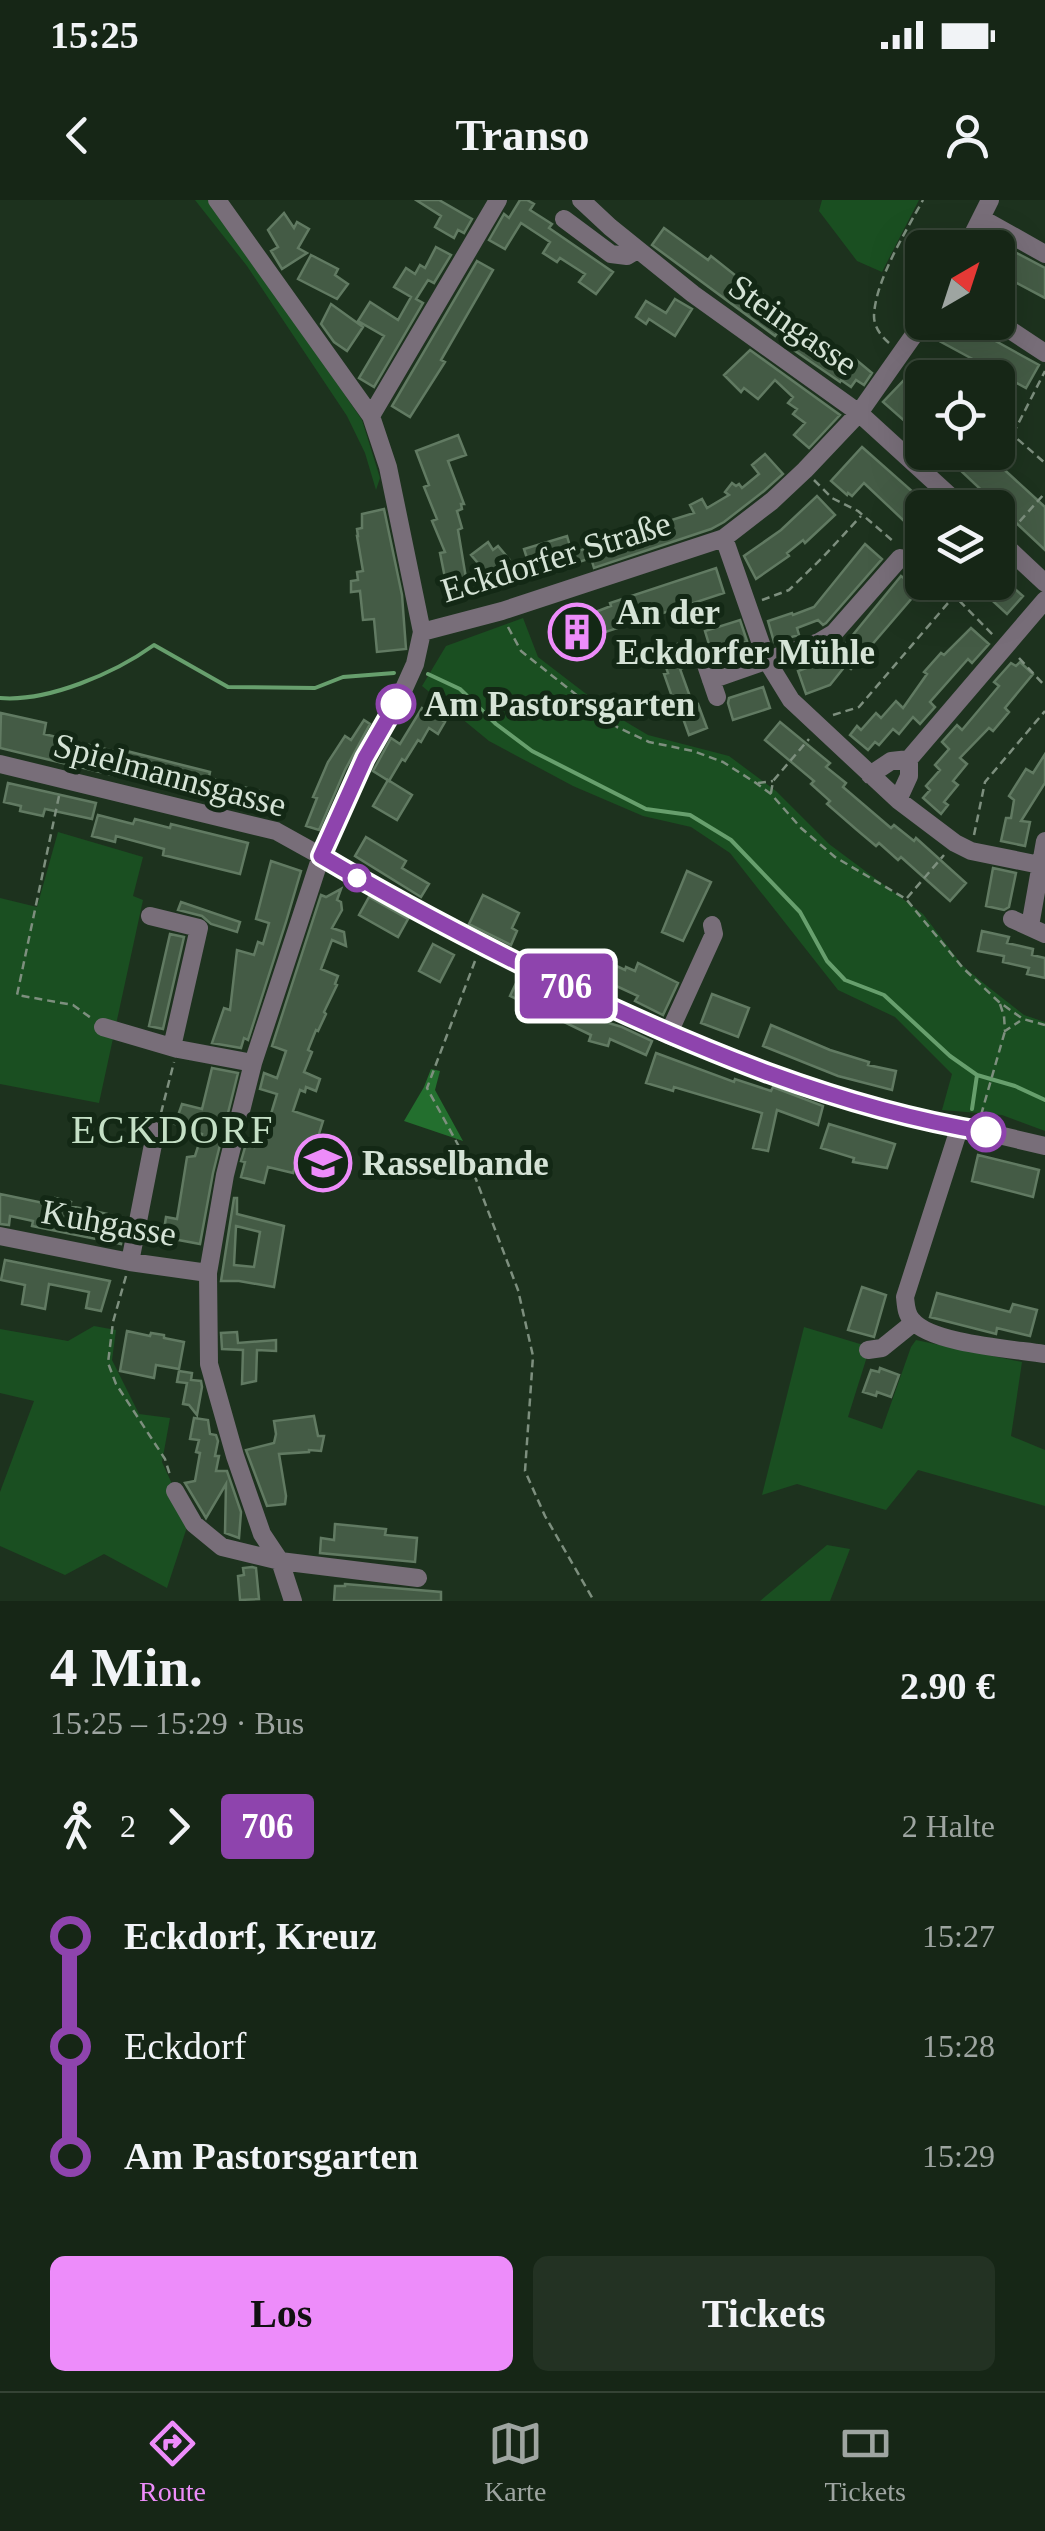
<!DOCTYPE html>
<html lang="de">
<meta charset="utf-8">
<style>
:root{--surface:#162616;--page:#233223;--text:#f1f3f6;--muted:#9ea5a1;--line:#354335;--accent:#ed8cfa}
body{margin:0;font-family:Georgia,serif;background:var(--page);color:var(--text);height:100vh;display:flex;flex-direction:column;font-size:38px;white-space:nowrap}
*{box-sizing:border-box;margin:0}
p{font-size:32px;color:var(--muted)}
.icon{flex:none;width:55px;height:55px;fill:none;stroke:currentColor;stroke-width:2;stroke-linecap:round;stroke-linejoin:round}
.map{position:relative;height:1401px;overflow:hidden}
.side{display:flex;flex-direction:column;background:var(--surface);flex:1}
.side>*{flex:none}
.badge{padding:0 20px;border-radius:8px;font-size:35px;line-height:65px}
.needle{width:65px;rotate:39deg}
.controls{position:absolute;left:905px;top:30px;display:grid;gap:20px}
.controls a{display:grid;place-items:center;width:110px;height:110px;border-radius:15px;background:var(--surface);box-shadow:0 10px 40px #0002,0 0 0 2px var(--line);font-size:50px}
.map>.badge{position:absolute;translate:-50% -50%;box-shadow:0 0 0 5px #fff}
.legs{display:flex;align-items:center;gap:15px;height:110px;padding:0 50px;font-size:32px}
.legs p{margin-inline-start:auto}
.summary{display:flex;align-items:center;justify-content:space-between;height:170px;padding:0 50px}
h1{font-size:55px;font-weight:800;line-height:75px}
.action{display:flex;gap:20px;margin-top:auto;padding:20px 50px}
.action a{flex:1;height:115px;border-radius:15px;background:var(--accent);color:#111;font-size:40px;font-weight:800;line-height:115px;text-align:center}
.action a+a{background:var(--page);color:var(--text)}
ul{padding:0 50px;list-style:none}
li{display:flex;align-items:center;gap:35px;height:110px;font-size:38px}
li i{display:grid;place-items:center;width:15px;height:100%;margin:0 12px;background:currentColor}
li i::after{content:'';width:25px;height:25px;margin:-12px;border:8px solid;border-radius:50%;background:var(--surface)}
li p{margin-inline-start:auto}
li:first-child i{background:linear-gradient(#0000 50%,currentColor 0)}
li:last-child i{background:linear-gradient(currentColor 50%,#0000 0)}
.status{display:flex;justify-content:space-between;align-items:center;height:70px;padding:0 50px;background:var(--surface);direction:ltr}
.status svg{height:28px;fill:currentColor}
header{display:flex;justify-content:space-between;align-items:center;height:130px;padding:0 50px;background:var(--surface);font-size:45px;font-weight:800}
.tab-bar{display:flex;justify-content:space-around;align-items:center;height:140px;border-top:2px solid var(--line);background:var(--surface);font-size:28px;color:var(--muted)}
.tab-bar a{display:grid;justify-items:center;gap:5px}
.tab-bar .active{color:var(--accent)}
.map>svg:first-child{display:block}
</style>
<div class="status"><b>15:25</b><svg viewBox="0 0 49 12"><path d="M0 12V9h3v3zM5 12V6h3v6zM10 12V3h3v9zM15 12V0h3v12zM26 1h20v11H26zM47 4h2v5h-2z"/></svg></div>
<header><svg class="icon" aria-label="back" viewBox="0 0 24 24"><path d="M15 5l-7 7 7 7"/></svg>Transo<svg class="icon" aria-label="person" viewBox="0 0 24 24"><circle cx="12" cy="8" r="4"/><path d="M4 21q1-7 8-7t8 7"/></svg></header>
<div class="map">
<svg width="1045" height="1401" viewBox="0 0 1045 1401">
<rect width="100%" height="100%" fill="#1d321e"/>
<path fill="#1a4f21" d="M195 0H212L362 220 380 278 376 290 365 253 347 216 247 66Z
M822 0H919L882 72 857 61 819 11Z
M523 418 538 457 611 513 648 535 729 556 776 591 829 644 923 714 962 765 987 786 1024 815 1045 822V931L1002 915 942 910 952 874 895 817 838 790 730 653 691 627 643 616 573 586 489 541 422 486 446 446Z
M58 632 143 657 133 696 143 700 99 903 0 884V698L37 707Z
M94 1126 116 1130 112 1160 139 1214 170 1218 162 1262 189 1321 167 1388 104 1354 65 1375 0 1346V1292L34 1201 0 1193V1129L68 1141Z
M804 1127 870 1147 848 1217 882 1229 911 1147 916 1140 1022 1162 1011 1236 1045 1250V1306L918 1270 886 1310 797 1284 762 1295Z
M827 1345 850 1349 830 1401H760Z"/>
<path fill="#236f2e" d="M431 869 440 871 435 890 463 941 404 921 424 887Z"/>
<g fill="none" stroke-linecap="round" stroke-linejoin="round">
<path stroke="#679f6d" stroke-width="4" d="M428 474 460 489 496 524 532 551 646 609 690 615 731 640 800 712 827 761 845 780 884 795 950 856 977 875 1015 886 1045 900
M0 498C48 502 115 473 154 445L228 487 315 488 343 477 394 473
M972 909 977 875"/>
</g>
<path fill="#445b45" stroke="#617a62" stroke-width="2.5" fill-rule="evenodd" d="M416 0H439L472 19 464 33 458 30 454 38 435 27 441 16Z
M520 0H527L534 4 530 10 552 24 549 28 613 72 596 94 579 82 585 74 560 58 557 62 543 53 550 42 521 23 505 49 489 40 504 14 509 18Z
M284 13 294 28 297 22 309 29 298 48 307 53 282 69 271 51 278 47 268 30Z
M664 28 708 60 711 56 740 79 739 80 762 94 761 97 793 120 786 130 782 127 775 136 652 45Z
M998 43 1045 68V98L998 73Z
M436 47 451 55 434 83 428 80 416 99 423 103 374 187 359 178 384 136 358 121 370 102 398 120 411 97 394 87 406 68 415 74 420 65 425 68Z
M311 55 338 69 335 75 348 84 337 99 298 79Z
M477 61 493 70 441 160 445 162 410 217 392 206Z
M675 99 692 109 675 136 649 119 646 124 636 117 646 101 666 113Z
M331 104 363 127 347 151 334 142 321 124Z
M940 122H961L1039 165 1026 188 932 137Z
M807 134 826 147 824 150 849 168 854 158 872 173 864 185 856 180 851 187 841 180 840 182 795 151Z
M750 150 840 215 809 248 794 235 805 223 793 214 797 209 788 203 793 197 775 180 758 199 744 188 741 192 724 175Z
M905 179 922 195V226L917 232 883 202Z
M458 235 466 255 448 261 464 304H461L462 309 457 311 462 328 458 330 466 378 446 383 440 353 445 352 432 321 437 319 424 287 429 285 416 251Z
M862 247 922 300V338L864 283 852 296 848 293 847 295 831 281Z
M941 252H985L1045 307V350Z
M765 254 783 274 764 291 724 322 711 329 594 368 591 358 533 377 524 349 567 336 572 353 609 341 610 346 656 334 655 331 666 327 665 322 694 313 690 305 702 299 707 308 729 295 725 292 732 283 736 286 739 284 742 288 759 274 752 265Z
M817 296 835 315 805 343 803 340 787 353 789 356 756 379 744 356 781 330Z
M384 309 402 395 406 449 377 452 374 419 363 420 360 391 351 392V381L358 380 357 372 363 371 357 336H358L357 329 362 328V314Z
M488 342 493 350 498 346 509 359 489 376 471 355Z
M865 344 882 359 826 423 823 425 818 420 797 428 799 435 774 442 768 421 792 413 793 415 814 407Z
M716 368 724 393 602 433 603 438 560 454 550 427 566 421 564 415 578 410 580 418 611 406 610 403Z
M998 374 1023 396 1007 414 972 382H998Z
M901 376 909 382H939L926 397 919 390 851 469 846 465 830 485 806 494 798 471 834 458Z
M740 420 747 441 711 451 705 431Z
M971 428 989 444 972 463 968 459 930 502 935 507 920 524 913 517 899 534 893 529 879 545 875 542 868 550 850 535 857 526 861 530 876 513 881 518 896 501 903 508 927 474 924 472 941 453 944 455Z
M677 444 685 467 680 469 693 505 698 504 707 528 689 535 680 510 677 511 664 474 668 473 660 450Z
M1020 462 1033 474 1005 508 1009 512 993 531 989 528 960 558 967 564 953 581 958 585 944 602 948 605 941 614 923 598 930 590 926 586 940 570 935 565 949 549 942 542 957 525 962 530 999 486 994 482 1011 463 1016 466Z
M763 487 770 508 733 520 728 503 729 498Z
M422 508 445 522 438 534 429 528 421 542 418 540 405 561 402 559 389 581 373 571 391 538 400 544Z
M1 513 46 523 44 534 118 552 119 549 210 572 209 577 216 580 259 591 254 612 225 604V602L0 548Z
M364 520 370 524 345 570 319 630 306 626 317 598 313 597 328 562 345 536 351 540Z
M780 522 830 563 826 567 846 583 843 587 891 628 894 625 914 641 916 638 966 683 950 701 901 657 898 660 879 643 876 646 857 630 827 604 830 601 811 584 814 581 765 540Z
M1045 554V583L1021 621 1030 622 1025 646 1001 641 1006 618H1011L1014 600 1009 596 1026 569 1033 573Z
M388 580 412 595 397 620 373 606Z
M8 583 96 603 92 619 45 609 43 616 20 611 21 606 4 602Z
M98 615 133 624 135 619 170 628 171 624 248 643 240 674 163 655 164 649 116 636 115 642 92 636Z
M366 637 406 661 402 668 429 684 421 697 355 656Z
M271 661 301 671 286 722 248 840 244 838 241 848 212 843 224 808 230 810 237 750 254 755 258 742 263 744 269 723 256 719Z
M993 668 1016 673 1009 707 1004 710 986 706Z
M687 671 711 682 683 741 662 732Z
M341 689 337 700 341 702 342 710 332 728 344 732 346 746 332 740 321 769 338 776 335 784 337 785 324 812 326 814 318 831 316 830 308 850 312 852 304 872 320 879 316 891 306 887 305 892 300 890 293 911 323 921 314 950 301 946 293 973 268 967 264 983 241 977 245 962 241 961 246 944 254 947 265 915 270 917 277 894 260 889 264 873 277 878 286 851 272 846 321 695 326 697Z
M483 695 519 713 512 728 517 731 511 745 469 724Z
M369 697 408 719 398 737 359 715Z
M181 702 240 722 237 732 211 724 202 716 178 710Z
M982 731 1009 737 1007 743 1033 749 1032 755 1045 758V778L1027 774 1029 768 1003 762 1004 756 978 751Z
M170 734 184 737 163 829 149 826Z
M433 744 454 755 440 782 419 771Z
M589 753 625 770 626 767 635 771 638 763 678 783 663 815 635 801 638 796 599 778 595 786 563 771 571 754 585 760Z
M519 777 587 810 585 816 622 827 652 841 646 855 610 839 608 846 589 841 591 835 510 796Z
M712 794 749 808 738 837 701 823Z
M771 825 830 850 869 862 868 865 896 871 892 890 838 876 763 846Z
M656 853 734 882 735 879 771 891 773 887 823 906 818 925 777 910 768 951 753 948 762 913 674 887 673 891 646 883Z
M212 868 238 873 213 973 200 1044 173 1039 172 1043 156 1040 158 1029 164 1030 166 1017 177 1019 187 957 195 956 202 934 175 924 182 904 202 909Z
M829 924 895 944 887 968 853 962 854 958 821 948Z
M978 955 1039 970 1033 997 972 981Z
M0 994 53 1005 55 998 71 1002 70 1006 126 1018 121 1044 32 1026 33 1021 10 1016 9 1025 0 1024Z
M234 998H237V1014L284 1026 274 1087 239 1081H221ZM236 1026 260 1032 254 1067 234 1065Z
M5 1060 110 1081 101 1111 86 1108 89 1092 49 1084 45 1109 22 1104 25 1085 1 1080Z
M862 1087 886 1095 874 1137 848 1130Z
M937 1093 1010 1112 1013 1104 1037 1110 1030 1136 997 1128 996 1134 930 1117Z
M127 1131 150 1136 151 1133 164 1135V1138L184 1142 179 1169 156 1165 154 1178 120 1171Z
M237 1132 238 1143 276 1140V1151L257 1150 256 1181 242 1184 243 1150 222 1149 221 1133Z
M880 1168 899 1175 891 1197 877 1192 876 1196 863 1192 871 1170 879 1172Z
M179 1171 192 1173 191 1180 201 1181 202 1187 197 1215 189 1205 183 1204 187 1183 177 1182Z
M314 1216 318 1236H324L321 1251 309 1250V1252L279 1254 286 1296 285 1304 267 1306 246 1250 274 1243 276 1234 274 1221Z
M194 1218 208 1220 210 1234 216 1235 218 1241 215 1256H219L216 1271H227L241 1312 239 1338 225 1333 226 1284 206 1318 185 1283 195 1281 200 1253 196 1252 199 1240 190 1239Z
M335 1324 386 1329 385 1335 417 1338 415 1362 320 1353 321 1338 334 1340Z
M252 1367 256 1368 259 1399 240 1400 238 1376 244 1375 243 1368Z
M345 1384 441 1392V1401H334L335 1386H345Z"/>
<g fill="none" stroke-linecap="round" stroke-linejoin="round">
<path stroke="#7d8f7e" stroke-width="2.5" stroke-dasharray="8 5" stroke-linecap="butt" d="M889 143C881 136 874 127 874 116 875 81 906 31 923 0
M915 162 938 178
M998 222 1045 263
M1013 234 1045 171
M814 280 832 298 858 311 894 342
M1011 331 1045 293
M941 382 994 436
M762 400 789 390 823 357 861 316
M508 427 521 451 617 527 649 542 693 551 723 562 756 583 771 594 801 628 835 657 906 699 963 768 999 802 1023 819 1045 825
M1019 458 1045 486
M833 515 859 507 954 396
M758 583 773 581
M771 593 773 581 809 539
M59 596 17 795 73 805 91 818
M974 635 985 582 1045 511
M907 698 944 655
M475 761 427 888 474 974 518 1090 533 1156 525 1271 545 1316 594 1401
M1000 804 1004 816 1005 831 1020 821
M161 913 174 862
M981 915 1005 831
M126 1076 113 1122 108 1163 116 1184 165 1259 170 1275"/>
<path stroke="#786e79" stroke-width="18" d="M217 0 371 216
M581 0 610 27 693 94 859 213 963 308
M981 18 1045 54
M564 19 611 54 627 56 637 50
M966 48 990 0
M998 122 1045 153
M724 338 767 461 791 500 898 600 955 643 971 651 1040 665
M998 339 1045 383
M422 432 502 411 724 338 772 301 805 270 859 213 923 122
M705 462 717 497
M711 480 819 442 834 433 900 358
M0 564 276 631 481 745 668 835 841 899 959 929 990 933 1045 946
M870 575 891 561 909 559 1045 400
M898 600 909 576V559
M150 716 199 728 172 847
M1012 719 1045 734
M1030 726 1045 641
M103 827 178 849 253 863
M668 835 714 734 712 725
M959 929 905 1097C906 1106 906 1114 912 1120 931 1144 1014 1149 1045 1154
M0 1036 130 1062 208 1073
M130 1062 156 929
M868 1150 882 1148 913 1123
M175 1291 194 1324 222 1347 280 1361 418 1378
M293 1401 280 1361 262 1334 235 1256 209 1164 208 1073 225 975 253 863 321 656 365 558 397 504 415 464 422 432 388 267 371 216 498 0"/>
</g>
<g fill="none" stroke-linecap="round" stroke-linejoin="round">
<g stroke="#fff" stroke-width="22">
<path id="line-1" d="M396 504 365 558 321 656C400 703 481 745 563 785 698 849 838 908 986 932"/>
</g>
<use href="#line-1" stroke="#8e44ad" stroke-width="15"/>
</g>
<defs>
<g id="building-ring" transform="scale(2.875)"><circle r="9.5" fill="#132815" stroke="#ed8cfa" stroke-width="1.5"/><path d="M-4-6H4V6H1V3H-1V6H-4ZM-2.5-4.3h1.7v1.8h-1.7ZM.8-4.3h1.7v1.8H.8ZM-2.5-1h1.7V.8h-1.7ZM.8-1h1.7V.8H.8Z" fill="#ed8cfa"/></g>
<g id="school-ring" transform="scale(2.875)"><circle r="9.5" fill="#132815" stroke="#ed8cfa" stroke-width="1.5"/><path d="M0-5L7-2L0 1L-7-2ZM-4 1L0 2.5L4 1V4Q0 6-4 4Z" fill="#ed8cfa"/></g>
</defs>
<g fill-rule="evenodd">
<use href="#building-ring" x="577" y="432"/>
<use href="#school-ring" x="323" y="963"/>
</g>
<g fill="#fff" stroke="#8e44ad" stroke-width="5">
<circle cx="396" cy="504" r="18"/>
<circle cx="357" cy="678" r="12"/>
<circle cx="986" cy="932" r="18"/>
</g>
<g text-anchor="middle" dominant-baseline="central" stroke-width="10" stroke-linejoin="round" paint-order="stroke">
<g font-size="35" fill="#d5e3d6" stroke="#132815">
<text transform="translate(793 125) rotate(35)">Steingasse</text>
<text transform="translate(556 357) rotate(-17)">Eckdorfer Straße</text>
<text transform="translate(170 575) rotate(15)">Spielmannsgasse</text>
<text transform="translate(109 1023) rotate(10)">Kuhgasse</text>
</g>
<g font-size="35" font-weight="bold" fill="#d5e3d6" stroke="#132815" text-anchor="start">
<text x="616" y="412">An der<tspan x="616" dy="40">Eckdorfer Mühle</tspan></text>
<text x="362" y="963">Rasselbande</text>
</g>
<g font-size="35" font-weight="bold" fill="#d5e3d6" stroke="#132815" text-anchor="start">
<text x="424" y="504">Am Pastorsgarten</text>
</g>
<g font-size="40" letter-spacing="2.5" fill="#c4dfc5" stroke="#132815">
<text x="173" y="929">ECKDORF</text>
</g>
</g>
</svg>
<div class="controls">
<a><svg class="needle" viewBox="-14 -14 28 28"><path d="M0-13l5 13h-10z" fill="#e53935"/><path d="M0 13l5-13h-10z" fill="#9ea5a1"/></svg></a>
<a><svg class="icon" aria-label="locate" viewBox="0 0 24 24"><circle cx="12" cy="12" r="6"/><path d="M12 2v4M12 18v4M2 12h4M18 12h4"/></svg></a>
<a><svg class="icon" aria-label="layers" viewBox="0 0 24 24"><path d="M12 4l9 5-9 5-9-5zM3 14l9 5 9-5"/></svg></a>
</div>
<b class="badge" style="left:566px;top:786px;background:#8e44ad;color:#fff">706</b>
</div>
<section class="side">
<div class="summary"><div><h1>4 Min.</h1><p>15:25 – 15:29 · Bus</p></div><b>2.90 €</b></div>
<div class="legs"><svg class="icon" aria-label="walk" viewBox="0 0 24 24"><circle cx="13" cy="4" r="2"/><path d="M13 8l-2 6 4 7M11 14l-3 7M7 12l3-4h3l4 4"/></svg>2<svg class="icon" aria-label="forward" viewBox="0 0 24 24"><path d="M9 5l7 7-7 7"/></svg><b class="badge" style="background:#8e44ad;color:#fff">706</b><p>2 Halte</p></div>
<ul>
<li><i style="color:#8e44ad"></i><b>Eckdorf, Kreuz</b><p>15:27</p></li>
<li><i style="color:#8e44ad"></i><span>Eckdorf</span><p>15:28</p></li>
<li><i style="color:#8e44ad"></i><b>Am Pastorsgarten</b><p>15:29</p></li>
</ul>
<div class="action"><a>Los</a><a>Tickets</a></div>
</section>
<nav class="tab-bar">
<a class="active"><svg class="icon" aria-label="directions" viewBox="0 0 24 24"><path d="M12 3l9 9-9 9-9-9zM9 14v-3h6M13 9l2 2-2 2"/></svg>Route</a>
<a><svg class="icon" aria-label="map" viewBox="0 0 24 24"><path d="M3 6l6-2 6 2 6-2v14l-6 2-6-2-6 2zM9 4v14M15 6v14"/></svg>Karte</a>
<a><svg class="icon" aria-label="tickets" viewBox="0 0 24 24"><path d="M3 7h18v10H3zM15 7v10"/></svg>Tickets</a>
</nav>
